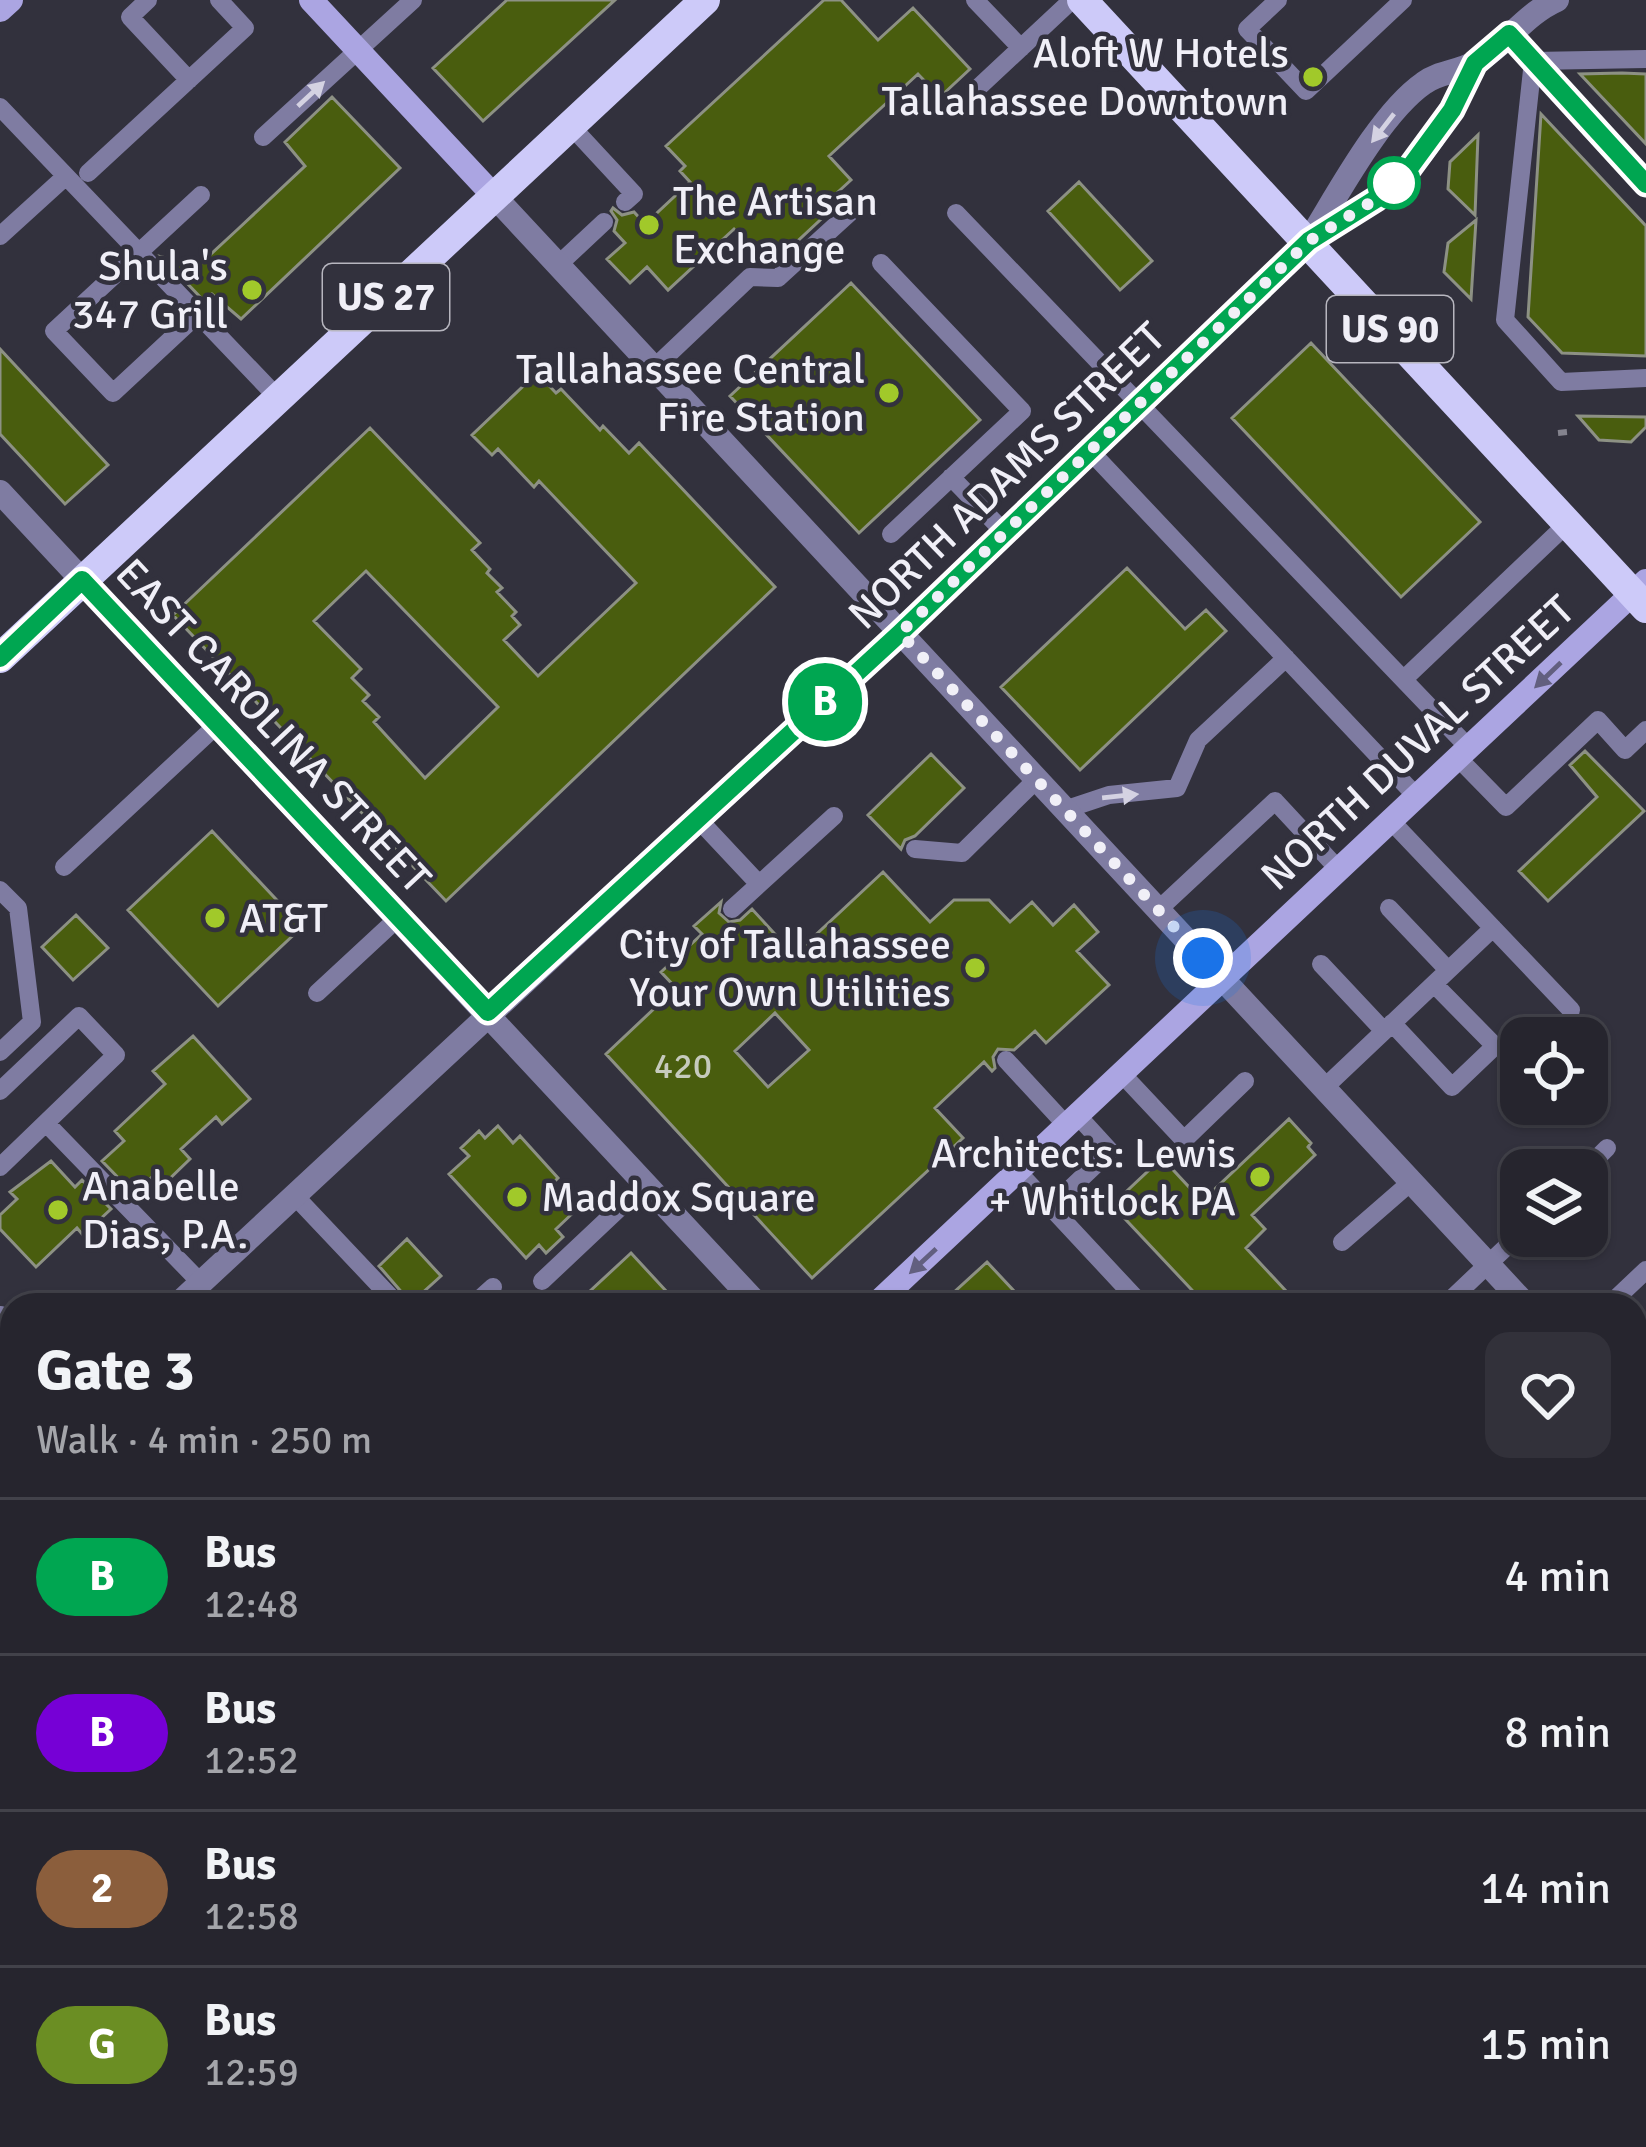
<!DOCTYPE html>
<meta charset="utf-8">
<style>
:root{--surface:#26252e;--page:#32313a;--text:#f1f3f6;--muted:#a4a5aa;--line:#42424a}
body{margin:0;font-family:Signika,sans-serif;background:var(--page);color:var(--text);height:100vh;display:flex;flex-direction:column;font-size:45px;white-space:nowrap}
*{box-sizing:border-box;margin:0}
p{font-size:39px;color:var(--muted)}
.icon{flex:none;width:66px;height:66px;fill:none;stroke:currentColor;stroke-width:2;stroke-linecap:round;stroke-linejoin:round}
.map{position:relative;flex:1;overflow:hidden}
.details{position:absolute;left:0px;top:1293px;width:1647px;height:855px;display:flex;flex-direction:column;background:var(--surface);border-radius:36px 36px 0 0;box-shadow:0 3px 9px #0004,0 0 0 3px var(--line)}
.details>*{flex:none}
.badge{padding:0 24px;border-radius:39px;font-size:42px;line-height:78px}
.tools{position:absolute;left:1500px;top:1017px;display:grid;gap:24px}
.tools a{display:grid;place-items:center;width:108px;height:108px;border-radius:24px;background:var(--surface);box-shadow:0 3px 9px #0004,0 0 0 3px var(--line);font-size:60px}
.you{position:absolute;width:60px;height:60px;margin:-30px;border:9px solid #fff;border-radius:50%;background:#1a73e8;box-shadow:0 0 0 18px #1a73e833}
.map>.badge{position:absolute;translate:-50% -50%;box-shadow:0 0 0 6px #fff}
.round{display:grid;place-items:center;flex:none;width:126px;height:126px;border-radius:24px;background:var(--page)}
.headline{display:flex;align-items:center;justify-content:space-between;height:204px;padding:0 36px}
h1{font-size:57px;font-weight:700;line-height:90px}
ul{padding:0;list-style:none}
li{display:flex;align-items:center;gap:36px;height:156px;padding:0 36px;border-top:3px solid var(--line)}
li div{flex:1}
li b{display:block;font-size:45px}
li em{font-style:normal}
li .badge{min-width:132px;font-weight:700;text-align:center}
.map>svg:first-child{display:block}
</style>
<div class="map">
<svg width="1646" height="2147" viewBox="0 0 1646 2147">
<rect width="100%" height="100%" fill="#32313d"/>
<path fill="#495d0e" stroke="#8d9184" stroke-width="3" fill-rule="evenodd" d="M507 0H615L483 121 433 68Z
M824 0H841L878 40 913 8 970 69 940 97 918 74 829 156 851 180 827 202 833 208 773 264H767L734 229 668 290 647 267 630 283 607 259 625 243 614 231 617 220 611 211 613 208 622 215 634 212 645 224 690 182 680 171 685 166 666 146Z
M1622 73 1646 74V144L1580 74Z
M332 97 400 168 241 319 212 294 205 302 162 257 198 266 238 229 305 166 285 142Z
M1541 114 1646 226V356L1562 353 1528 317Z
M1478 135 1475 215 1448 189 1450 162Z
M1079 182 1152 261 1120 290 1048 211Z
M1476 220 1471 299 1444 272 1448 243Z
M851 283 980 420 859 533 730 396Z
M1311 343 1480 522 1401 597 1232 418Z
M0 349 108 465 65 504 0 434Z
M537 373 556 393 561 389 600 430 603 426 629 453 639 443 775 587 446 901 173 615 370 428 480 543 472 550 490 569 487 573 502 588 497 592 516 612 512 616 520 625 504 640 538 676 636 583 539 481 534 487 498 449 492 455 472 435ZM366 571 498 707 425 778 374 722 379 717 363 701 369 695 352 678 361 669 314 621Z
M1578 416 1646 417V427L1631 442 1599 440Z
M1127 568 1185 629 1206 610 1226 631 1080 770 1001 687Z
M1585 751 1644 811 1548 901 1519 871 1597 797 1570 765Z
M931 754 964 788 915 836 905 840 901 849 868 815Z
M212 831 302 927 218 1006 128 910Z
M883 872 930 922 954 900H989L1010 922 1032 902 1053 925 1074 905 1098 932 1077 951 1109 985 1046 1043 1035 1031 1014 1050 998 1049 993 1057 995 1068 992 1071 984 1062 935 1108 963 1138 812 1278 606 1054 676 988 661 972 702 934 694 926 721 902 719 913 729 922 740 920 752 909 794 955ZM775 1013 809 1050 768 1087 735 1051Z
M76 915 108 948 73 980 42 947Z
M193 1036 250 1099 222 1124 216 1117 181 1149 190 1159 162 1186 153 1176 134 1194 102 1161 124 1141 115 1131 165 1084 153 1071Z
M1289 1119 1311 1143 1308 1147 1315 1155 1252 1215 1265 1229 1246 1248 1299 1305H1206L1112 1205 1162 1158 1202 1201Z
M498 1126 513 1143 520 1136 558 1178 552 1184 576 1210 556 1229 563 1237 546 1253 539 1245 526 1258 449 1174 469 1156 461 1148 479 1131 485 1138Z
M51 1161 75 1187 82 1180 111 1209 83 1235 77 1228 36 1267 0 1229V1215L17 1199 10 1192Z
M407 1239 441 1276 411 1303 379 1266Z
M631 1253 679 1305H575Z
M987 1262 1027 1305H940Z"/>
<g fill="none" stroke-linecap="round" stroke-linejoin="round">
<path stroke="#84838e" stroke-width="6" stroke-dasharray="9 6" stroke-linecap="butt" d="M1558 433 1568 432"/>
<path stroke="#7f7ca2" stroke-width="18" d="M148 0 130 17 189 80
M975 0 1021 48
M1278 0 1247 29 1306 91 1403 0
M1509 35 1646 184
M1533 61 1505 320 1561 382 1646 378
M1533 61 1646 59
M980 86 1072 0
M0 107 278 398
M570 125 634 194 625 202
M263 137 413 0
M88 173 245 28 219 0
M956 213 1470 749
M0 236 66 176
M881 263 1022 411 891 534
M558 265 604 222
M198 314 113 393 54 331 201 195
M654 368 750 277 778 278 857 206
M1091 452 1418 798
M951 477 1005 533
M1404 679 1568 523
M1459 759 1506 807 1598 720 1625 750 1646 730
M1064 810 1109 795 1177 788 1198 740 1286 658
M698 819 759 884
M1392 822 1571 1010
M915 849 962 853 1036 780
M64 867 218 724
M0 890 18 908 32 1022 0 1052
M1389 908 1448 970
M732 909 834 816
M1158 910 1275 801 1340 871
M1321 964 1384 1031
M317 993 399 917
M1392 1023 1452 1087 1495 1046 1434 984
M1006 1060 1067 1126
M1122 1074 1184 1140 1245 1081
M1324 1088 1493 928
M0 1091 79 1016 116 1055 0 1167
M46 1123 201 1283
M1585 1170 1607 1148
M1018 1172 1142 1305
M294 1195 398 1305
M1051 1207 1110 1151 1078 1116
M1342 1242 1411 1182
M542 1281 646 1183
M473 1305 493 1287
M1445 1305 1521 1233
M1609 1305 1646 1270
M1635 1556 1646 1568
M1635 1921 1646 1919"/>
<path stroke="#7f7ca2" stroke-width="24" d="M494 196 1526 1305
M1313 234C1340 190 1382 112 1424 83 1438 72 1460 72 1476 62 1506 45 1525 14 1557 0
M0 492 758 1305
M177 1305 900 633 1309 241C1341 221 1377 202 1403 175 1434 144 1456 101 1476 63
M0 1318 12 1331
M1635 1422 1646 1434
M0 1470 12 1459
M766 2136 776 2147
M1527 2136 1537 2147"/>
<path stroke="#aba5e2" stroke-width="24" d="M311 0 494 196
M0 10 11 0
M875 1305 1646 581
M1635 1365 1646 1355
M0 2121 12 2134
M792 2147 804 2136
M1622 2147 1634 2136"/>
<path stroke="#cdcaf9" stroke-width="30" d="M1082 0 1646 608
M0 658 705 0"/>
</g>
<defs><path id="oneway-solid" d="M-6-.8H1V-3.2L6.5 0L1 3.2V.8H-6Z" transform="scale(3)"/></defs>
<g fill="#d4d2e2">
<use href="#oneway-solid" transform="translate(311 94) rotate(-43)"/>
<use href="#oneway-solid" transform="translate(1383 128) rotate(128)"/>
<use href="#oneway-solid" transform="translate(1120 796) rotate(-6)"/>
</g>
<g fill="#625f7f">
<use href="#oneway-solid" transform="translate(1548 675) rotate(136)"/>
<use href="#oneway-solid" transform="translate(923 1261) rotate(137)"/>
</g>
<g fill="none" stroke-linecap="round" stroke-linejoin="round">
<g stroke="#fff" stroke-width="27">
<path id="line" d="M0 658 82 580 488 1012 900 633 1309 241 1376 199 1405 174 1452 110 1475 63 1509 34 1646 184"/>
</g>
<use href="#line" stroke="#00a651" stroke-width="18"/>
<path stroke="#f0eff7" stroke-width="12" stroke-dasharray="0 21.6" d="M1203 958 900 633 1309 241 1376 199 1405 174 1394 183"/>
</g>
<g fill="#a1c92a" stroke="#32313d" stroke-width="4.5">
<circle cx="1313" cy="77" r="12"/>
<circle cx="649" cy="225" r="12"/>
<circle cx="252" cy="290" r="12"/>
<circle cx="889" cy="393" r="12"/>
<circle cx="215" cy="918" r="12"/>
<circle cx="975" cy="968" r="12"/>
<circle cx="1260" cy="1177" r="12"/>
<circle cx="517" cy="1197" r="12"/>
<circle cx="58" cy="1210" r="12"/>
</g>
<circle fill="#fff" stroke="#00a651" stroke-width="6" cx="1394" cy="183" r="24"/>
<g text-anchor="middle" dominant-baseline="central" stroke-width="9" stroke-linejoin="round" paint-order="stroke">
<g font-size="36" fill="#c6cabd">
<text x="683" y="1066">420</text>
</g>
<g fill="#32313d" stroke="#b7b6bf" stroke-width="3">
<rect x="323" y="264" width="126" height="66" rx="9"/>
<rect x="1327" y="296" width="126" height="66" rx="9"/>
</g>
<g font-size="39" font-weight="bold" fill="#f0eff7">
<text x="386" y="297">US 27</text>
<text x="1390" y="329">US 90</text>
</g>
<g font-size="42" fill="#f0eff7" stroke="#32313d" text-anchor="end">
<text x="1289" y="53">Aloft W Hotels<tspan x="1289" dy="48">Tallahassee Downtown</tspan></text>
<text x="673" y="201" text-anchor="start">The Artisan<tspan x="673" dy="48">Exchange</tspan></text>
<text x="228" y="266">Shula's<tspan x="228" dy="48">347 Grill</tspan></text>
<text x="865" y="369">Tallahassee Central<tspan x="865" dy="48">Fire Station</tspan></text>
<text x="239" y="918" text-anchor="start">AT&amp;T</text>
<text x="951" y="944">City of Tallahassee<tspan x="951" dy="48">Your Own Utilities</tspan></text>
<text x="1236" y="1153">Architects: Lewis<tspan x="1236" dy="48">+ Whitlock PA</tspan></text>
<text x="82" y="1186" text-anchor="start">Anabelle<tspan x="82" dy="48">Dias, P.A.</tspan></text>
<text x="541" y="1197" text-anchor="start">Maddox Square</text>
</g>
<g font-size="42" fill="#f0eff7" stroke="#32313d">
<text transform="translate(1007 476) rotate(-44)">NORTH ADAMS STREET</text>
<text transform="translate(273 726) rotate(47)">EAST CAROLINA STREET</text>
<text transform="translate(1418 743) rotate(-43)">NORTH DUVAL STREET</text>
</g>
</g>
</svg>
<div class="tools">
<a><svg class="icon" aria-label="locate" viewBox="0 0 24 24"><circle cx="12" cy="12" r="6"/><path d="M12 2v4M12 18v4M2 12h4M18 12h4"/></svg></a>
<a><svg class="icon" aria-label="layers" viewBox="0 0 24 24"><path d="M12 4l9 5-9 5-9-5zM3 14l9 5 9-5"/></svg></a>
</div>
<div class="you" style="left:1203px;top:958px"></div>
<b class="badge" style="left:825px;top:702px;background:#00a651;color:#fff">B</b>
<section class="details">
<div class="headline"><div><h1>Gate 3</h1><p>Walk · 4 min · 250 m</p></div><a class="round"><svg class="icon" aria-label="heart" viewBox="0 0 24 24"><path d="M12 20l-8-8c-3-5 5-10 8-4 3-6 11-1 8 4z"/></svg></a></div>
<ul>
<li><span class="badge" style="background:#00a651;color:#fff">B</span><div><b>Bus</b><p>12:48</p></div><em>4 min</em></li>
<li><span class="badge" style="background:#7600d6;color:#fff">B</span><div><b>Bus</b><p>12:52</p></div><em>8 min</em></li>
<li><span class="badge" style="background:#8b5e3c;color:#fff">2</span><div><b>Bus</b><p>12:58</p></div><em>14 min</em></li>
<li><span class="badge" style="background:#6b8e23;color:#fff">G</span><div><b>Bus</b><p>12:59</p></div><em>15 min</em></li>
</ul>
</section>
</div>
